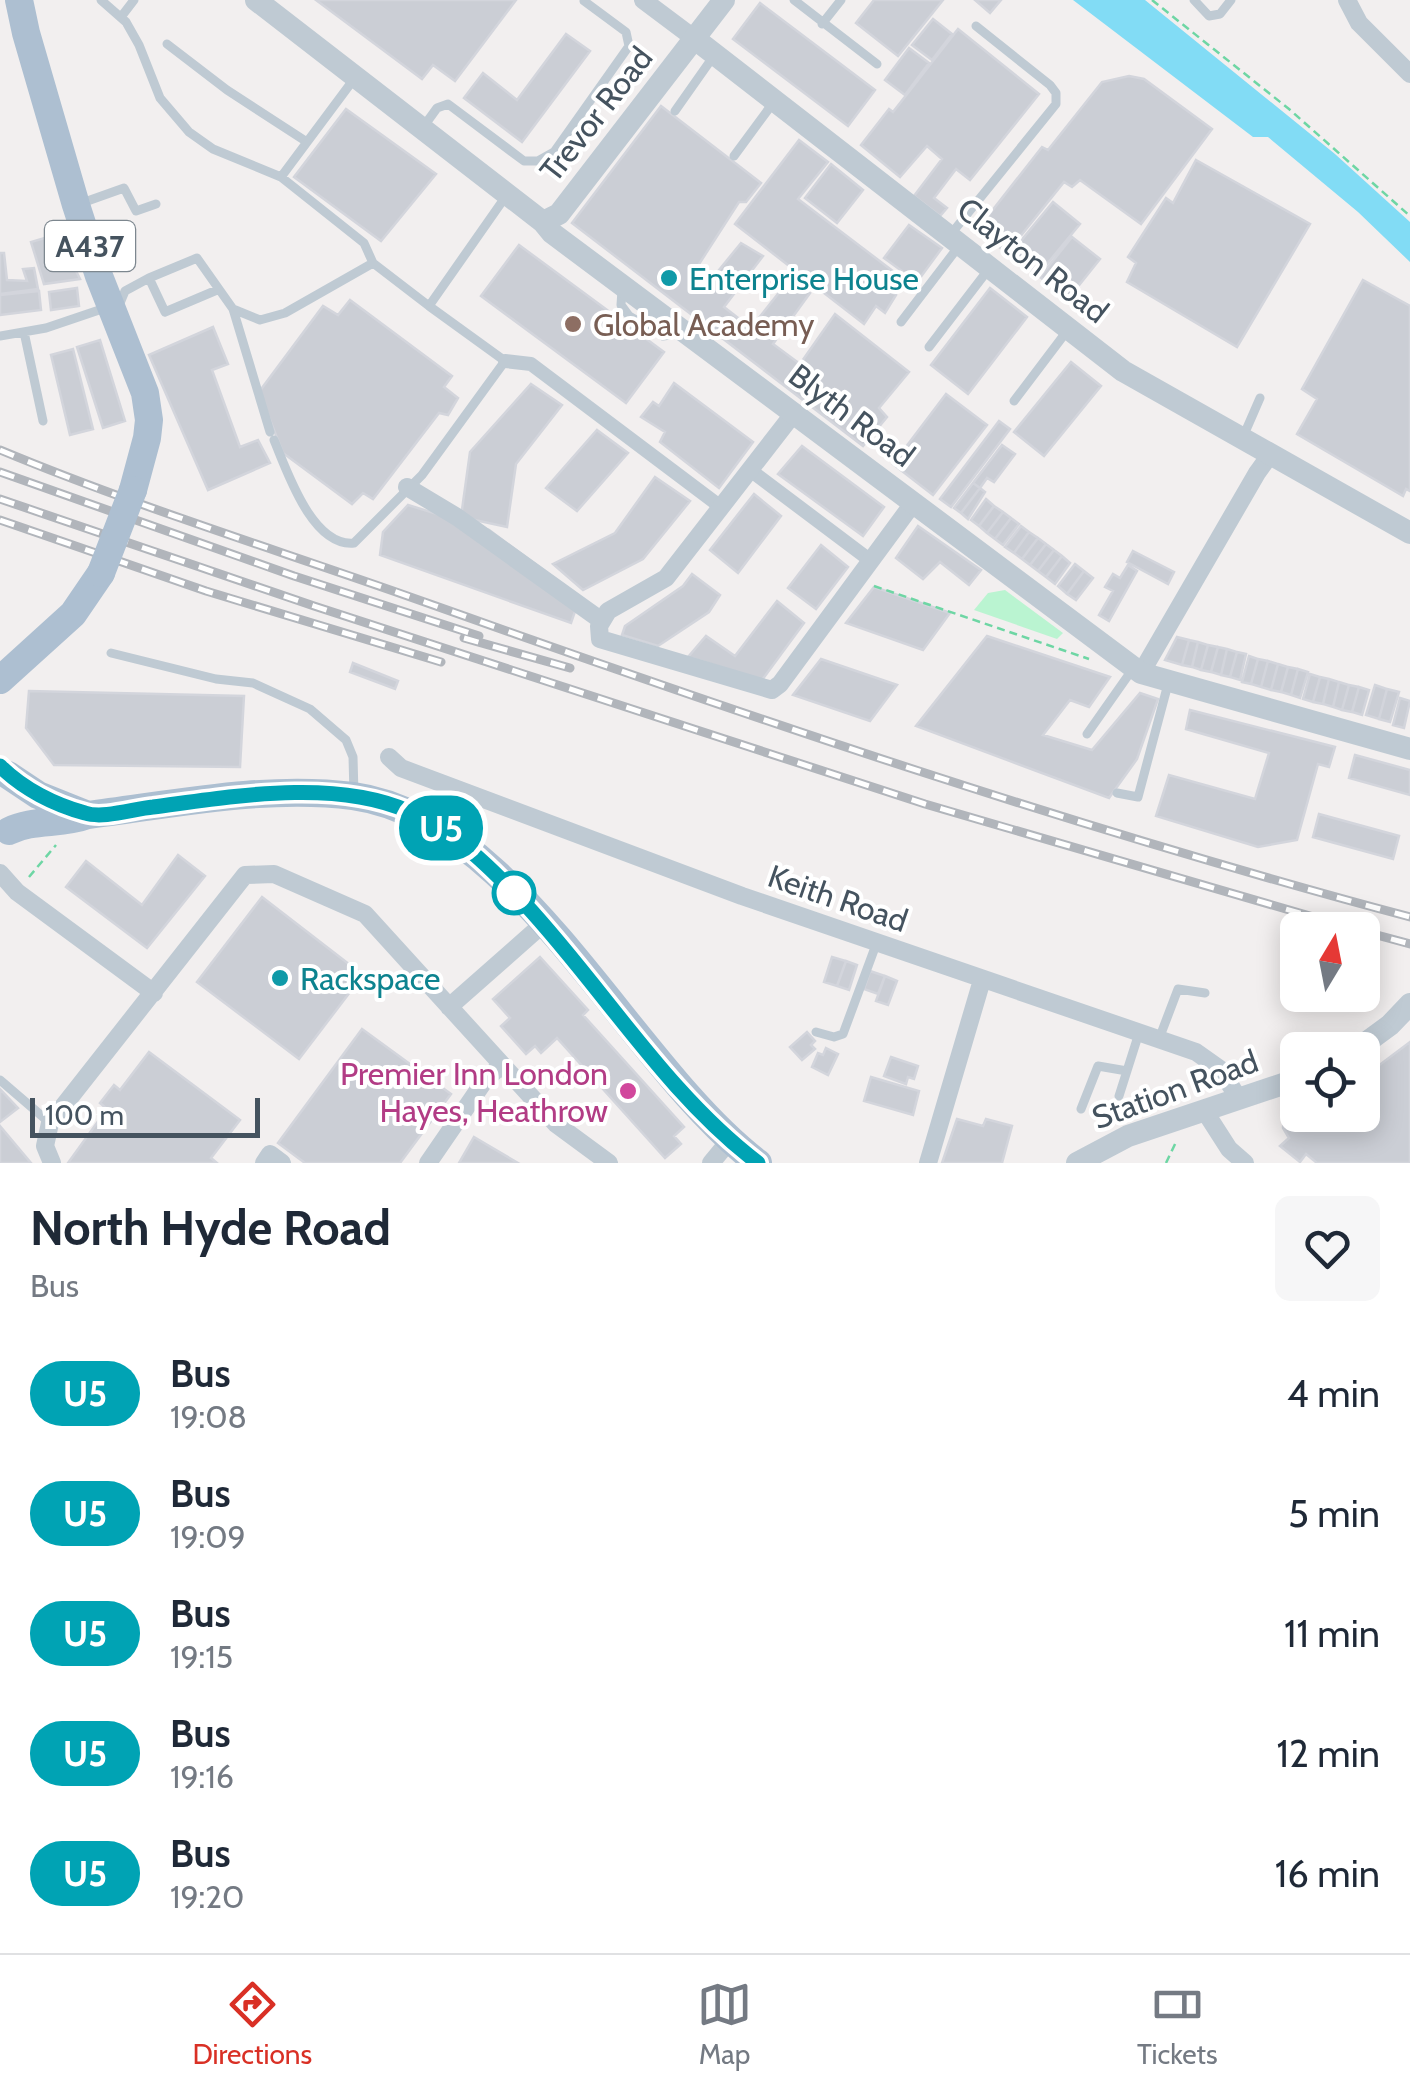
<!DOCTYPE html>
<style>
:root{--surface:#fff;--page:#f6f6f7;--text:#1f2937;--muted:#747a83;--line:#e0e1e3;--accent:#d93025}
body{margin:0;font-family:Cabin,sans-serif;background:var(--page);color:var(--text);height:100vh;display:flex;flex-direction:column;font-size:38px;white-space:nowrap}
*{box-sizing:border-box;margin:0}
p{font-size:32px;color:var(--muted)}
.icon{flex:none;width:55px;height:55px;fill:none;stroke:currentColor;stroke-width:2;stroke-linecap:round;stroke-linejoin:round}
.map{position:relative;height:1163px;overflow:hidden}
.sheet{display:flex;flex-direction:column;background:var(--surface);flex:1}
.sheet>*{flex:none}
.badge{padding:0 20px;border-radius:32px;font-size:35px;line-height:65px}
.needle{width:65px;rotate:10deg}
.controls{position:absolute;left:1280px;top:912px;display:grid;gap:20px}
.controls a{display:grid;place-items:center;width:100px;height:100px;border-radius:15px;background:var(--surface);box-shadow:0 5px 25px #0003;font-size:50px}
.scale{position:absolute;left:30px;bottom:25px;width:230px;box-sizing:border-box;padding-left:10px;border:5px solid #45535f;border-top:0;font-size:28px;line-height:35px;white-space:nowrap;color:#45535f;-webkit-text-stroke:8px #fff;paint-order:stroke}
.map>.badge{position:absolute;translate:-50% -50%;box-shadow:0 0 0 5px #fff}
.round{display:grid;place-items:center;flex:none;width:105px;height:105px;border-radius:15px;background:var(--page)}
.summary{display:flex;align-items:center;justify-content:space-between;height:170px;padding:0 30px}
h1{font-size:48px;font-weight:700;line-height:75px}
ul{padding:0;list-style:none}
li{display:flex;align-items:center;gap:30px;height:120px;padding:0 30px}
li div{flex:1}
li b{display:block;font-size:38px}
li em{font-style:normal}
li .badge{min-width:110px;font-weight:700;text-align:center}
.tab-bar{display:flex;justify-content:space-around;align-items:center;height:140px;border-top:2px solid var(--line);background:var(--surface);font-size:28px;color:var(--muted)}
.tab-bar a{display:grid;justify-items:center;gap:5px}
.tab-bar .selected{color:var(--accent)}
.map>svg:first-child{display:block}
</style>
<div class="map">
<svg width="1410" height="1163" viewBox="0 0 1410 1163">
<rect width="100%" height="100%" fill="#f2efef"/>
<path fill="#baf4d1" d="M1005 590 1063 633 1057 639 974 610 988 593Z"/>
<path fill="#82dcf5" d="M1073 0H1145L1335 154 1410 222V262L1358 212 1268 137H1253Z"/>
<path fill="#cbced5" stroke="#d3d5dc" stroke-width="2.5" d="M316 0H516L455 81 433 65 422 79Z
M874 0H943L898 56 856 23Z
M975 0H1001L990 13Z
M760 3 875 90 848 126 733 39Z
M933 19 952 34 932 60 912 45Z
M958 29 1039 94 970 180 956 169 934 198 947 208 940 216 914 196 942 159 927 146 900 177 861 145 889 109 893 112Z
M566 34 590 51 522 142 464 98 483 73 517 100Z
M909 48 929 63 905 95 885 80Z
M1129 76 1144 79 1212 129 1141 224 1080 180 1072 187 1064 182 1007 253 977 230 1042 147 1048 150 1102 82Z
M661 106 761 183 746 202H739L692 275 706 286 741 243 763 256 724 307 751 328 789 280 810 293 773 344 800 364 835 314 909 372 879 408 887 417 863 446 572 223Z
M346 109 436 174 381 241 294 177Z
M799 140 828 162 798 199 902 278 892 292 896 295 885 313 876 306 864 324 735 224Z
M1196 160 1310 224 1237 347 1127 282 1136 263 1128 257 1166 198 1173 203Z
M831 164 863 190 837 223 805 198Z
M1053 202 1080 224 1037 276 1010 254Z
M909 225 942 248 917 282 884 258Z
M58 234 80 279 44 284 31 242Z
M1072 237 1100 259 1068 299 1040 277Z
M519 245 664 352 626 403 481 296Z
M0 253H4L7 280 27 281 23 269 34 268 38 289 0 294Z
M1363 280 1410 306V491L1406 489 1403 496 1297 434 1317 399 1302 389Z
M77 288 79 306 51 310 49 292Z
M990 288 1027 317 968 394 931 365Z
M39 291 41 310 0 315V295Z
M350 300 452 376 444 387 458 398 448 415 439 413 373 499 363 493 352 504 283 453 259 392 323 306 338 315Z
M213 327 228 364 212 370 240 447 258 440 270 463 208 490 149 355Z
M100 340 125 421 103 428 77 347Z
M73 349 93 429 70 435 51 355Z
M1071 362 1101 386 1044 456 1014 432Z
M674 383 753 442 719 488 660 442 665 432 641 417 653 402 659 406Z
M531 384 562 405 516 464 507 527 461 517 470 452Z
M946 394 987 425 933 495 893 464Z
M999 421 1010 429 951 507 940 499Z
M597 430 628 453 577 511 546 488Z
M1002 445 1015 454 994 482 987 478 980 488 973 483Z
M802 446 884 507 863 536 778 474Z
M655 477 690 501 643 559 583 590 553 564 615 533Z
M973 483 980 488 961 513 954 508Z
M980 488 985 492 968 519 961 513Z
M754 494 781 516 738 573 710 550Z
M986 499 994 506 979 526 971 520Z
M408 505 489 530 580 597 571 623 380 555 383 532Z
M994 506 1003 512 987 533 979 526Z
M1003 512 1011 518 995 539 987 533Z
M1011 518 1019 524 1003 545 995 539Z
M918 526 981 570 969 585 940 562 923 579 896 558Z
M1021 526 1029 532 1014 553 1005 547Z
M1029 532 1038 538 1022 559 1014 553Z
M1038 538 1046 544 1030 565 1022 559Z
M1046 544 1054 550 1038 571 1030 565Z
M821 545 848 567 816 609 788 588Z
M1054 550 1062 556 1046 577 1038 571Z
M1133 551 1174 572 1168 584 1127 562Z
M1062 556 1070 563 1055 584 1046 577Z
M1075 564 1084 571 1067 594 1058 586Z
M1128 565 1137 571 1109 621 1099 615 1113 591 1105 587 1113 574 1120 578Z
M1084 571 1093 578 1076 600 1067 594Z
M692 574 720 595 709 612 658 646 622 635 625 626 683 586Z
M874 587 950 613 923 650 846 623Z
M777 601 804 623 762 680 688 657 706 636 735 656Z
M987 636 1110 677 1089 707 1070 700 1043 735 1092 750 1140 693 1158 699 1137 759 1109 798 916 726Z
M1177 637 1189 640 1182 665 1165 660Z
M1189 640 1198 642 1192 667 1182 665Z
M1198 642 1208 645 1201 670 1192 667Z
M1208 645 1218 647 1211 672 1201 670Z
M1218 647 1227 649 1221 675 1211 672Z
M1227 649 1237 652 1230 677 1221 675Z
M1237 652 1246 654 1240 680 1230 677Z
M1249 656 1258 659 1251 684 1242 682Z
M821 659 897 685 870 721 793 695Z
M1258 659 1268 661 1261 687 1251 684Z
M1268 661 1278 664 1271 690 1261 687Z
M353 663 398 681 395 689 350 672Z
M1278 664 1288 667 1281 692 1271 690Z
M1288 667 1298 669 1291 695 1281 692Z
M1298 669 1308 672 1300 698 1291 695Z
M1310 674 1320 677 1313 702 1303 699Z
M1320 677 1329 679 1323 704 1313 702Z
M1329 679 1339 682 1333 707 1323 704Z
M1339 682 1349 685 1342 710 1333 707Z
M1349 685 1359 687 1352 712 1342 710Z
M1375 685 1387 689 1379 719 1366 715Z
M1359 687 1369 690 1362 715 1352 712Z
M1387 689 1399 692 1390 722 1379 719Z
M29 691 244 696 240 767 54 765 26 728Z
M1400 698 1410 701 1404 728 1393 725Z
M1190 710 1335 747 1329 767 1318 764 1297 840 1258 847 1156 816 1169 775 1255 799 1269 753 1186 729Z
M1355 755 1410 770V795L1349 778Z
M1319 814 1399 836 1393 859 1313 837Z
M178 855 205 876 147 948 66 887 86 861 142 905Z
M262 897 363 975 299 1059 197 982Z
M540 957 588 1010 583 1015 684 1127 674 1136 681 1144 665 1158 557 1038 541 1053 535 1046 526 1054 501 1026 510 1018 493 999Z
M832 957 846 961 837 986 824 982Z
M846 961 857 965 849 990 837 986Z
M870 971 885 976 878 994 864 989Z
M885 976 897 981 888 1005 876 1001Z
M362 1029 451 1094 400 1163H305L278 1143Z
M807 1032 815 1041 811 1045 815 1049 802 1060 790 1047Z
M1410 1042V1163H1317L1306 1154 1300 1162 1280 1146 1289 1138 1283 1128 1284 1116 1291 1112 1298 1110V1115H1362V1078Z
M826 1048 838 1054 828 1075 812 1067 818 1053 823 1055Z
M149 1052 240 1120 211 1158 217 1163H68L107 1109 100 1103 114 1085 120 1090Z
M891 1057 918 1066 914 1079 908 1077 906 1084 884 1076Z
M871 1077 919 1091 913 1115 864 1101Z
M0 1089 18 1108 0 1122Z
M957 1119 983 1126 986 1119 1012 1126 1002 1163H942Z
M0 1126 31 1163H0Z
M474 1137 518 1163H459Z"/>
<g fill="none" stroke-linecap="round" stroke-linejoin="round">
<path stroke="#6ed6a4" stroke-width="2.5" stroke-dasharray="8 5" stroke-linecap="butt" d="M1152 0 1289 109 1410 216
M874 586 1089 659
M29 877 56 845
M1166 1163 1177 1140"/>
<path stroke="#bfcad3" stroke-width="9" d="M101 0 126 22 139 45 160 98 189 132 213 149 281 177 364 243 373 263 429 306 506 196
M794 0 877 64
M1194 0 1209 16 1220 14 1231 0
M121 17 134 0
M822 24 841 0
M167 44 227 90 307 142
M675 111 713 57
M424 126 437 108 448 104 524 161H538L554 152 629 46 626 32 584 1
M734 156 773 103
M281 177 354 79
M79 204 124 188 136 211 156 204
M951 234 1056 104V93L1050 85 976 26
M217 290 165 312 149 278 197 258 233 309 270 432
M622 290 621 305 629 316 663 336 678 334
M118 308 125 291 149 278
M233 309 260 320 285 313 373 263
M901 322 959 246
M24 332 43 421
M0 336 46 328 108 307
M929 347 988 270
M1014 401 1067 331
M1243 437 1260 398
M274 440C287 471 312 547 354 543L422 475 505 361 429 306
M111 653 216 679 253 683 310 709 346 740 353 757 354 794
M1087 734 1132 670
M1117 793 1138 797 1168 684
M816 1032 834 1037 843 1034 877 942
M1159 1039 1178 989 1205 993
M0 1080 50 1123
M1119 1096 1139 1033
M1081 1109 1098 1066 1127 1071"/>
<path stroke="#bfcad3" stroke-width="14" d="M505 361 531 364 721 507
M750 470 871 561"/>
<path stroke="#bfcad3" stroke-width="18" d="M643 0 695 39
M1347 0 1359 23 1410 74
M794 413 666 578 608 611 599 626 600 639 772 690 780 684 914 502
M407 487 457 517 602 621
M1141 673 1257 473 1270 455
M389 757 401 768 742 896 1196 1052 1220 1069 1239 1099
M0 873 17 892 154 993
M449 1007 543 924
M1204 1110 1229 1149 1245 1163
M52 1163 45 1146 50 1123 245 875 274 874 365 914 556 1124 609 1163
M264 1163 270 1154 282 1163
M428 1163 483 1083 500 1066
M711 1163 730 1140
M928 1163 982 980"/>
<path stroke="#bfcad3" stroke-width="22" d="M256 0 543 222 552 233 1141 673 1410 749
M695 39 1123 371 1410 533
M543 222 559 214 724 0
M1356 1050 1390 1025 1410 1004
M1077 1163 1128 1136 1298 1079"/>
<path stroke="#adbfd1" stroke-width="28" d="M19 0 26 33 76 205 99 276 145 393 149 420 147 438 133 490
M0 680 73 614 101 573
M8 775 38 795 88 815
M9 831C33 819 62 825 88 815 175 804 266 785 353 796 519 819 629 1065 758 1163"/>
<g stroke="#b1b5bb" stroke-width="9">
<path id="rail" d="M0 450C142 509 288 553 433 605 755 719 1079 829 1410 917
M0 472 294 576 479 636
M0 499 314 606 925 804 1358 930
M0 520 206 591 441 662
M464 638 570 668
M1362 931 1410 944"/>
</g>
<use href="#rail" stroke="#fff" stroke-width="5" stroke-dasharray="15" stroke-linecap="butt"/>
<path stroke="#adbfd1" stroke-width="28" d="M101 573 133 490"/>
</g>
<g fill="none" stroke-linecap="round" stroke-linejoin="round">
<g stroke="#fff" stroke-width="22">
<path id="line" d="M0 766C23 789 55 805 85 813 103 819 133 809 153 807 230 797 333 778 408 811 455 832 490 867 525 904 603 988 666 1093 758 1163"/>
</g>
<use href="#line" stroke="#00a3b4" stroke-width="15"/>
</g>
<g fill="#0f9aa8" stroke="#fff" stroke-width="4">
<circle cx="669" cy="278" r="10"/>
<circle cx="280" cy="978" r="10"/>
</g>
<circle fill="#8d6e63" stroke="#fff" stroke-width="4" cx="573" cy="324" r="10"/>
<circle fill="#fff" stroke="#00a3b4" stroke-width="5" cx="514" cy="893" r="20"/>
<circle fill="#d1479c" stroke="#fff" stroke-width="4" cx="628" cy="1091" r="10"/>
<g text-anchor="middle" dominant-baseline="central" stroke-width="8" stroke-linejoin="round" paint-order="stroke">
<rect fill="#fff" stroke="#7d878f" stroke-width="2.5" x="45" y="221" width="90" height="50" rx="8"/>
<g font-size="30" font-weight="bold" fill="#45535f">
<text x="90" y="246">A437</text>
</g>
<g font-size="32" fill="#45535f" stroke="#fff">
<text transform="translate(596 114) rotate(-52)">Trevor Road</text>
<text transform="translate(1033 260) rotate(38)">Clayton Road</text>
<text transform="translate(852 415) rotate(37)">Blyth Road</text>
<text transform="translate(838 898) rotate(19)">Keith Road</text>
<text transform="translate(1175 1089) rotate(-20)">Station Road</text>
</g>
<g font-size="32" fill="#0d838f" stroke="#fff" text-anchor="start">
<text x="689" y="278">Enterprise House</text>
<text x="300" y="978">Rackspace</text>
</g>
<g font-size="32" fill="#785e54" stroke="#fff" text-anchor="start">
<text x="593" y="324">Global Academy</text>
</g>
<g font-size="32" fill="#b23c85" stroke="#fff" text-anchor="end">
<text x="608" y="1073">Premier Inn London<tspan x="608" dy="37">Hayes, Heathrow</tspan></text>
</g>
</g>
</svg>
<div class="controls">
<a><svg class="needle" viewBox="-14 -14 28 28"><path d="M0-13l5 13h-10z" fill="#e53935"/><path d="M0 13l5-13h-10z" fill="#747a83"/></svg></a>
<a><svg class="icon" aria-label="locate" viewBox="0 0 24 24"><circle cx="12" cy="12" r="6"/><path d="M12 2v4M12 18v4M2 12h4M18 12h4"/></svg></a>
</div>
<div class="scale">100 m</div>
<b class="badge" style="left:441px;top:828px;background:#00a3b4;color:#fff">U5</b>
</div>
<section class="sheet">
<div class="summary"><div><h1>North Hyde Road</h1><p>Bus</p></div><a class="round"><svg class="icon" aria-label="heart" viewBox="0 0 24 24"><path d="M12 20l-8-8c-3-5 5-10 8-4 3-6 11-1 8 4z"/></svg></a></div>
<ul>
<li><span class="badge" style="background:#00a3b4;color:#fff">U5</span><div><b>Bus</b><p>19:08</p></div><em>4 min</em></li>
<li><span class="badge" style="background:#00a3b4;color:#fff">U5</span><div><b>Bus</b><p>19:09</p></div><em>5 min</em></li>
<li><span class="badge" style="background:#00a3b4;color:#fff">U5</span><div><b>Bus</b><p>19:15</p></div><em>11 min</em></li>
<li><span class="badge" style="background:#00a3b4;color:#fff">U5</span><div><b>Bus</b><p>19:16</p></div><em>12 min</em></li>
<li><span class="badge" style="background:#00a3b4;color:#fff">U5</span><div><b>Bus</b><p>19:20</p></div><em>16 min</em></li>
</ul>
</section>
<nav class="tab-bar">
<a class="selected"><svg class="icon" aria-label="directions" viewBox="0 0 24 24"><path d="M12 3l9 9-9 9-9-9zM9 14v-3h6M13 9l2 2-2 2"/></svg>Directions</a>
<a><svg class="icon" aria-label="map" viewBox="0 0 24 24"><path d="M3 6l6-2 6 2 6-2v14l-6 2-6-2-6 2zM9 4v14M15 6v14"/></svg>Map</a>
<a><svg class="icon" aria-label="tickets" viewBox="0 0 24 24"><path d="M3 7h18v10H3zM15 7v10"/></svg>Tickets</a>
</nav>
